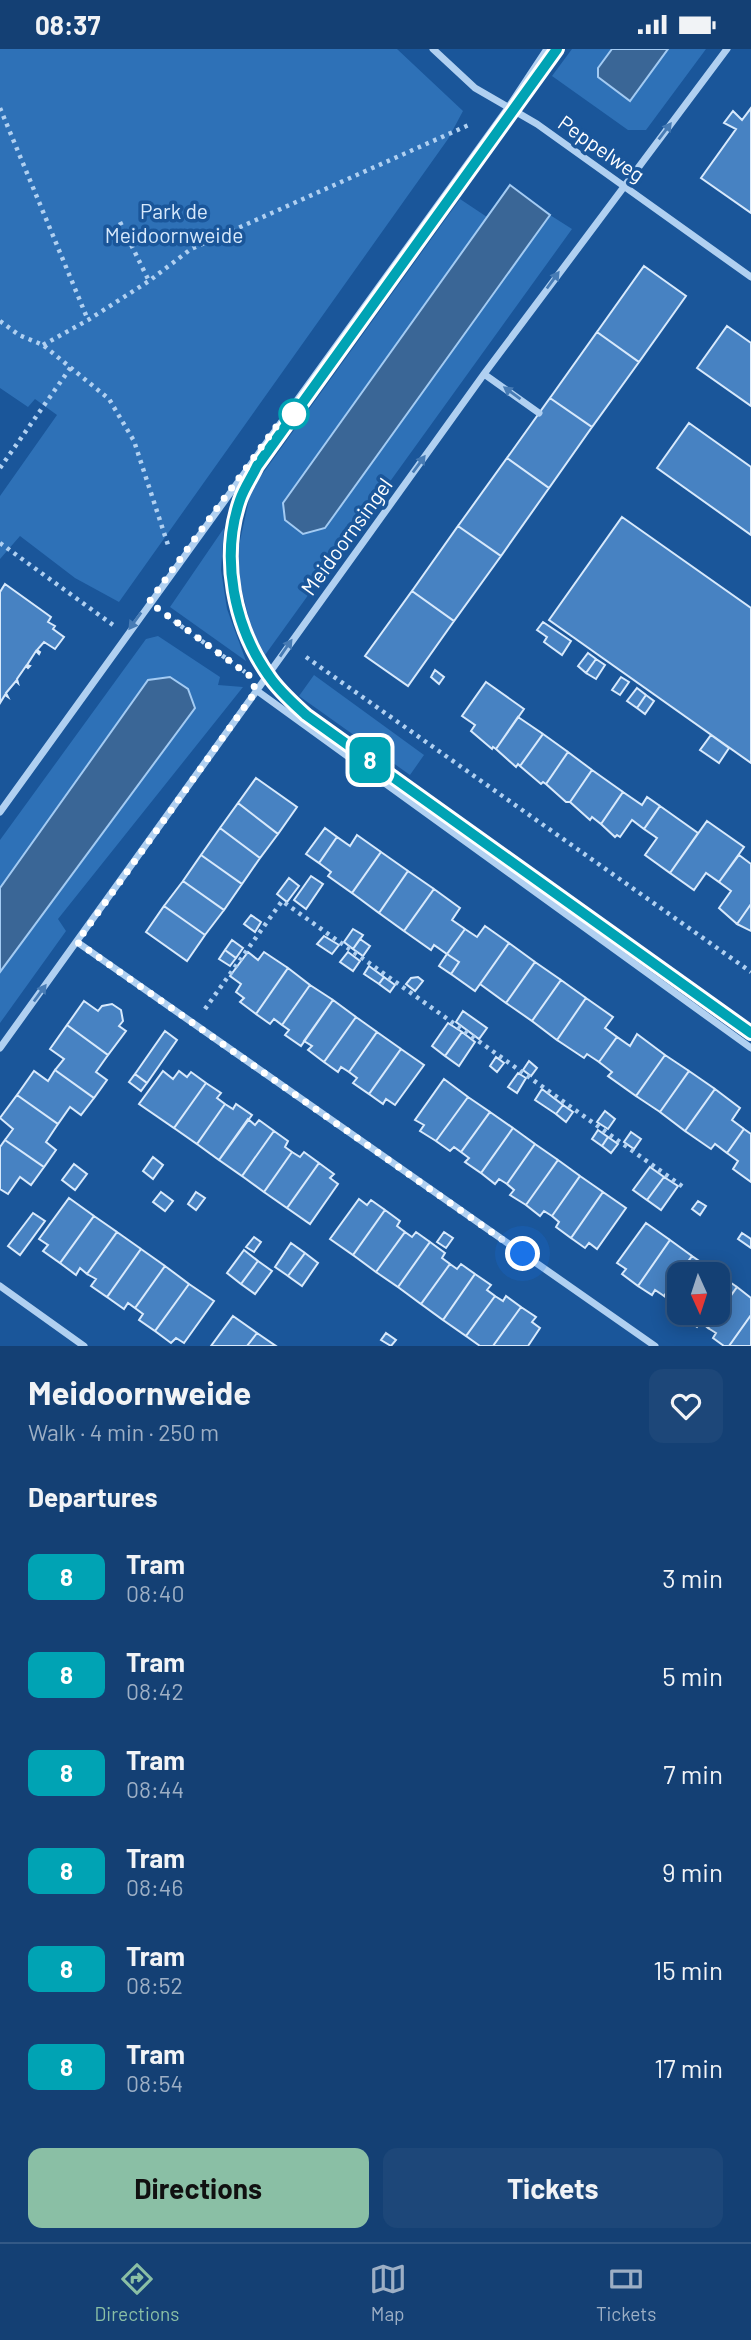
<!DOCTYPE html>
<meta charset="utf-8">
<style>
:root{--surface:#144074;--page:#1d4779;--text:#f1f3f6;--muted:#9dafc5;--line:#335986;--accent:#8abfa5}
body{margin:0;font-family:Barlow,sans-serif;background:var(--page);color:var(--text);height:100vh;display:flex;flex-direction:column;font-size:26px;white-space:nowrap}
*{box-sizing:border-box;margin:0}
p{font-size:23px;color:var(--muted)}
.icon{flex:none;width:38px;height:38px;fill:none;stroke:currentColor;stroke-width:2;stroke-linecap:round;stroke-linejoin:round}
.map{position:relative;height:1297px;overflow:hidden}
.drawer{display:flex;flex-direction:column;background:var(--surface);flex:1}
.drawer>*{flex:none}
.badge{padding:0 14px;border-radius:10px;font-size:24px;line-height:46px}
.needle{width:46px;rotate:177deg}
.controls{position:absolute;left:667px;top:1213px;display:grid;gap:14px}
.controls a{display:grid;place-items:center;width:63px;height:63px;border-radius:14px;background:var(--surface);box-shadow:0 4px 18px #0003,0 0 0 2px var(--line);font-size:35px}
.you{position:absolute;width:35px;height:35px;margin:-18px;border:5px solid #fff;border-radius:50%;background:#1a73e8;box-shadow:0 0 0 10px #1a73e833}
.map>.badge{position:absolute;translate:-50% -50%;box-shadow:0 0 0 4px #fff}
h2{padding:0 28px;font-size:26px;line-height:63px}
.round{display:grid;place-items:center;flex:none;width:74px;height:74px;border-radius:14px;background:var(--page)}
.head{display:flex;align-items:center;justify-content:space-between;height:119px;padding:0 28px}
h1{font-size:33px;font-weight:700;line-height:52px}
.button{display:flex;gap:14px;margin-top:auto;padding:14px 28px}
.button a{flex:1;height:80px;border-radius:14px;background:var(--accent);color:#111;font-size:28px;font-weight:700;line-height:80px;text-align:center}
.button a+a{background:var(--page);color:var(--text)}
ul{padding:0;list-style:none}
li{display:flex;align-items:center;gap:21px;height:98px;padding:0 28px}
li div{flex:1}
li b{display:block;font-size:26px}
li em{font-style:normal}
li .badge{min-width:77px;font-weight:700;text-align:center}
.status{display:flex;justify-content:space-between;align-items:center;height:49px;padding:0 35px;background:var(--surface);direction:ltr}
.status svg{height:19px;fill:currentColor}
.dock{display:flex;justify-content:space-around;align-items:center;height:98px;border-top:2px solid var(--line);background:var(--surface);font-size:19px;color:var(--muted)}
.dock a{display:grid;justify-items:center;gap:4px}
.dock .selected{color:var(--accent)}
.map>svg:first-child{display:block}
</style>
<div class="status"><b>08:37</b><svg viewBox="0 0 49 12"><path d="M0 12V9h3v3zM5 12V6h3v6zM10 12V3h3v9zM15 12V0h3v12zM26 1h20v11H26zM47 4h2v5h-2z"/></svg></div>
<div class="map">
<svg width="751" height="1297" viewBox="0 0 751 1297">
<rect width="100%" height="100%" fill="#1a569a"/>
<path fill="#2e71b7" d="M0 0H397L463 62 448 90 119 553 75 529 20 487 0 510V447L57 366 35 350 28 358 0 339Z
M572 0H612L598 19 630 52 668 0H706L646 81H628L552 27Z
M460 150 487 168 283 454 303 485 325 479 550 166 572 180 265 606 252 582 239 530 238 501 251 441Z
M224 479 221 521 227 560 246 612 170 558Z
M158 587 220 628 218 636 243 638 58 870 66 882 0 974V923L195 659 148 631 0 839V791L146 590Z
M314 626 424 706 410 726 299 647Z"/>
<path fill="#3a6696" stroke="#a3cbf3" stroke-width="2" d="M612 0H668L630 52 598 28V19Z
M510 136 550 166 325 479 303 485 285 471 283 454Z
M170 628 188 640 195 659 0 923V839L148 631Z"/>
<path fill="#4782c2" stroke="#d7e9fc" stroke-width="2" d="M751 59V164L701 129 736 80 724 74 733 62 742 71Z
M644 217 686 247 639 313 597 283Z
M727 277 751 294V357L697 319Z
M597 283 639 313 592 378 550 349Z
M550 349 592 378 549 439 507 409Z
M689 374 751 418V486L657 419Z
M507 409 549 439 501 507 458 477Z
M622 468 751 559V714L549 571Z
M458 477 501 507 454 572 412 542Z
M5 535 51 568 48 573 55 577 53 580 64 588 55 600 44 593 37 601 40 603 39 605 36 602 27 616 30 617 28 619 26 617 17 630 18 634 16 632 6 644 8 648 5 646 0 654V543Z
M412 542 454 572 408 637 365 607Z
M543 573 571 592 562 606 544 593 547 588 537 581Z
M588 604 596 610 586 624 578 617Z
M596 610 605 616 596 630 586 624Z
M435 621 444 628 439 635 431 628Z
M621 628 629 633 620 646 612 641Z
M486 633 524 660 496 700 493 698 492 700 471 682 475 676 462 667Z
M637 639 646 646 637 659 627 652Z
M646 646 654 652 645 665 637 659Z
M518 668 543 685 520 717 518 715 516 718 496 700Z
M543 685 568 703 546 735 543 733 541 735 520 717Z
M711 686 729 699 719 714 700 701Z
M568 703 592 721 570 753H566L546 735Z
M592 721 623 743 601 775 592 768 590 771 570 753Z
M256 729 297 758 278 785 238 754Z
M623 743 642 756 647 748 660 757 644 780 632 771 620 788 617 786 615 788 601 775Z
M238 754 278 785 260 809 220 779Z
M660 757 698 784 670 824 645 806 657 789 644 780Z
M707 772 744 798 719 833 706 824 694 841 670 824Z
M220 779 260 809 242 835 201 806Z
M325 779 337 788 319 814 306 805Z
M357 786 381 803 352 844 328 827 331 823 319 814 337 788 350 797Z
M381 803 408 822 379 864 352 844Z
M201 806 242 835 224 861 183 832Z
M739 806 751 815V855L737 875 719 859 731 842 719 833Z
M408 822 434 840 404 882 379 864Z
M311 827 323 835 306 860 294 851Z
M289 829 299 837 287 853 277 845Z
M183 832 224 861 205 886 164 857Z
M434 840 460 859 452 871 465 880 447 905 434 896 431 901 404 882Z
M751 855V882L737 875Z
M164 857 205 886 187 912 146 883Z
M251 866 261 873 255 883 244 875Z
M485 877 509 894 475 942 451 925 459 913 447 905 465 880 477 888Z
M353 880 363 886 353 900 344 893Z
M324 887 339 896 332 905 317 895Z
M360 890 370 897 363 907 353 900Z
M232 891 243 899 236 909 225 901Z
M509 894 535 913 506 954 480 935Z
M225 901 236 909 230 917 219 910Z
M248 903 258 911 264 903 288 919 256 965 240 953 244 949 236 943 241 935 230 927Z
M348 903 360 912 353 922 340 913Z
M447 905 459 913 451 925 439 917Z
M535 913 561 931 532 972 506 954Z
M369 917 384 928 379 935 364 925Z
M288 919 310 936 282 976 274 970 270 975 256 965Z
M384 928 395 936 390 943 379 935Z
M418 928 423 932 415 942 406 935 411 929Z
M561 931 586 949 557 991 532 972Z
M310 936 333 951 301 997 285 986 289 981 282 976Z
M586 949 613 968 605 979 617 988 599 1013 587 1005 584 1009 557 991Z
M333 951 356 968 324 1013 308 1001 312 997 304 992Z
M84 952 98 962 102 957 112 955 121 961 123 972 119 977 126 982 108 1006 67 976Z
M463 962 487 979 479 990 456 973Z
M356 968 377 983 349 1023 341 1018 338 1023 324 1013Z
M448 974 462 983 445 1007 432 997Z
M67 976 108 1006 96 1023 107 1031 94 1049 55 1021 64 1010 50 1000Z
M165 982 177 991 147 1034 135 1025Z
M377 983 401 1000 369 1045 353 1034 357 1029 349 1023Z
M462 983 475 993 459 1017 445 1007Z
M637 985 665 1006 636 1047 608 1027 612 1023 599 1013 617 988 630 997Z
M401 1000 424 1016 395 1056 386 1050 383 1055 369 1045Z
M665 1006 689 1022 660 1063 636 1047Z
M496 1008 504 1014 497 1023 490 1017Z
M529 1012 537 1019 531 1027 523 1021Z
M55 1021 94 1049 81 1066 70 1058 58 1075 17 1046 34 1022 48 1032Z
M163 1022 173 1030 179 1022 187 1028 191 1023 206 1034 174 1079 139 1055Z
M689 1022 715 1040 685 1082 660 1063Z
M518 1024 526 1029 517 1044 508 1038Z
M135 1025 147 1034 141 1042 129 1033Z
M444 1030 468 1048 436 1092 420 1082 424 1076 415 1071Z
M206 1034 221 1044 217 1049 225 1055 197 1095 174 1079Z
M542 1040 563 1056 556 1065 535 1051Z
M715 1040 740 1059 732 1071 744 1080 727 1104 715 1095 711 1100 685 1082Z
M17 1046 58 1075 46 1093 56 1101 44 1118 5 1091 13 1080 0 1069Z
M468 1048 490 1063 461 1103 454 1098 450 1102 436 1092Z
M225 1055 233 1060 236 1055 252 1066 219 1111 197 1095Z
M563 1056 573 1063 566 1073 556 1065Z
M605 1062 615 1070 608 1080 597 1073Z
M490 1063 513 1079 481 1124 465 1113 469 1109 461 1103Z
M248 1070 255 1076 259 1071 274 1082 242 1127 219 1111Z
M513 1079 535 1095 507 1135 499 1130 495 1135 481 1124Z
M744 1080 751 1085V1133L733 1120 738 1112 727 1104Z
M598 1081 608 1088 602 1097 592 1090Z
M274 1082 288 1092 285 1098 292 1103 264 1143 242 1127Z
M631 1083 641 1090 634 1100 624 1093Z
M608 1088 618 1095 611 1104 602 1097Z
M5 1091 44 1118 31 1136 20 1128 8 1145 0 1140V1098Z
M535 1095 558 1111 526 1156 510 1146 514 1141 507 1135Z
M292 1103 300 1108 304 1103 319 1114 287 1159 264 1143Z
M153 1108 163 1116 153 1130 143 1122Z
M558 1111 580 1127 552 1167 544 1162 540 1167 526 1156Z
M319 1114 334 1125 330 1129 338 1135 310 1175 287 1159Z
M74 1115 87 1125 75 1141 62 1131Z
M650 1118 664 1128 647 1151 633 1141Z
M580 1127 603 1143 571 1189 556 1178 559 1173 552 1167Z
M664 1128 678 1137 661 1161 647 1151Z
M161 1143 173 1152 165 1162 153 1153Z
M196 1143 205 1149 196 1161 188 1155Z
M603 1143 626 1159 597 1200 589 1194 585 1199 571 1189Z
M69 1149 94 1167 60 1214 43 1202 48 1196 39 1190Z
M359 1150 367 1156 371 1151 385 1161 353 1206 330 1190Z
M698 1152 706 1157 700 1166 692 1160Z
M385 1161 400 1172 397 1177 405 1183 376 1223 353 1206Z
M33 1164 45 1172 20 1206 8 1197Z
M94 1167 117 1183 87 1225 80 1219 76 1226 60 1214Z
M646 1174 670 1191 638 1237 622 1225 626 1220 617 1214Z
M117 1183 141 1200 107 1248 91 1237 96 1230 87 1225Z
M405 1183 412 1188 416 1183 430 1193 398 1238 376 1223Z
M444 1183 453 1189 446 1199 437 1193Z
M742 1184 751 1190V1199L738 1190Z
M254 1188 261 1193 254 1203 246 1198Z
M670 1191 692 1207 664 1247 655 1241 652 1246 638 1237Z
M430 1193 445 1204 442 1209 450 1215 421 1255 398 1238Z
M291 1194 305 1204 288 1227 275 1218Z
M141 1200 165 1217 135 1259 128 1254 124 1260 107 1248Z
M244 1201 258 1212 241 1235 227 1224Z
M305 1204 318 1214 302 1237 288 1227Z
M692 1207 715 1223 713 1225H679V1264H686L683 1268 667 1257 671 1252 664 1247Z
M258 1212 272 1222 255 1245 241 1235Z
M450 1215 457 1220 461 1215 475 1225 443 1271 421 1255Z
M165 1217 189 1235 155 1282 139 1271 143 1265 135 1259Z
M715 1223 737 1238 708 1279 701 1273 697 1278 683 1268 686 1264H718V1225H713Z
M475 1225 491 1236 487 1241 495 1247 466 1287 443 1271Z
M189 1235 214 1252 184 1294 176 1289 171 1294 155 1282Z
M737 1238 751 1249V1266L729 1297H724L713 1289 716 1284 708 1279Z
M495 1247 503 1252 506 1247 521 1258 493 1297H480L466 1287Z
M521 1258 536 1268 532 1273 540 1279 528 1297H493Z
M751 1266V1297H729Z
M233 1267 257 1284 247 1297H211Z
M257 1284 276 1297H247Z
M386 1284 396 1291 391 1297 381 1291Z"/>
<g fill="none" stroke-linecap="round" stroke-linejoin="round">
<path stroke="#b0d0f1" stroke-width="4.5" stroke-dasharray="3.5 5" stroke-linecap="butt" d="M0 59 88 271
M120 173 149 232
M0 272 19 286 43 296 109 350 134 392 168 496
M43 296 88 271 149 232 191 200 471 75
M0 419 71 318
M0 494 113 576
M167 567 245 623
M306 608 751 923
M205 960 282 852 686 1140"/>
<path stroke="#b0d0f1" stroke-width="7" d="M433 0 475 39 537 75 751 228
M484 325 539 364
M256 641 751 999
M0 763 508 59 547 0
M77 893 655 1297
M0 999 484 325 727 0
M0 1237 84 1297"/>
<path stroke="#fff" stroke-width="2" d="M557 0 257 417C252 428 244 439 240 451 220 509 234 577 269 627 279 642 293 654 306 666L751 984"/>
</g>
<defs><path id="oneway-solid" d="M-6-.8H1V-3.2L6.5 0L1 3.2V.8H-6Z" transform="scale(1.75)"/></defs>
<g fill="#477bb4">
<use href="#oneway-solid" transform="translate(665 82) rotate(-53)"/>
<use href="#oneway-solid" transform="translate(553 231) rotate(-54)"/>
<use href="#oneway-solid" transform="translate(512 344) rotate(-144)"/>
<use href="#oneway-solid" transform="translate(419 415) rotate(-54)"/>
<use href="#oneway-solid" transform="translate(135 572) rotate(126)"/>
<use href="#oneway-solid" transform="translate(286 599) rotate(-55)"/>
<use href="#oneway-solid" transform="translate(40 944) rotate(-54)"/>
</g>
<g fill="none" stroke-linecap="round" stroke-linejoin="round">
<g stroke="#fff" stroke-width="16">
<path id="line" d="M557 0 257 417C252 428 244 439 240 451 220 509 234 578 269 627 279 642 293 654 306 666L751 984"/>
</g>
<use href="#line" stroke="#00a3b4" stroke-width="10"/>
<path stroke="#fff" stroke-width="7" stroke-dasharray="0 12.6" d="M294 365 286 364 149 553 250 627 256 642 77 893 523 1205"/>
</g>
<circle fill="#fff" stroke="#00a3b4" stroke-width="3.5" cx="294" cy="365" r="14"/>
<g text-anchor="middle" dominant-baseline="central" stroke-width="7" stroke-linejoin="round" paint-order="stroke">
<g font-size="21" fill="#fff" stroke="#1a569a">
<text transform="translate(602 99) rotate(35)">Peppelweg</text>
<text transform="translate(346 487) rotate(-54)">Meidoornsingel</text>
</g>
<g font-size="21" fill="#d7e9fc" stroke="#1a569a">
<text x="174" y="161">Park de<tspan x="174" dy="24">Meidoornweide</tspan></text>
</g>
</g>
</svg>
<div class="controls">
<a><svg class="needle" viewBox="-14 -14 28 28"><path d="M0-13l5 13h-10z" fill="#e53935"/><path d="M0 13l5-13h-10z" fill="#9dafc5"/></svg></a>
</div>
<div class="you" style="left:523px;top:1205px"></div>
<b class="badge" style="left:370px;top:711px;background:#00a3b4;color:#fff">8</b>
</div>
<section class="drawer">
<div class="head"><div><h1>Meidoornweide</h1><p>Walk · 4 min · 250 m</p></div><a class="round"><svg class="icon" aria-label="heart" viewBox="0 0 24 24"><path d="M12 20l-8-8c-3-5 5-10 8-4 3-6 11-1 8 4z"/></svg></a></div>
<h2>Departures</h2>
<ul>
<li><span class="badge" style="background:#00a3b4;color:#fff">8</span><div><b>Tram</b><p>08:40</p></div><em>3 min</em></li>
<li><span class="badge" style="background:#00a3b4;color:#fff">8</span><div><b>Tram</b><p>08:42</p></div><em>5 min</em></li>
<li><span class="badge" style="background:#00a3b4;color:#fff">8</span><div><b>Tram</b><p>08:44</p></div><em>7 min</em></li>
<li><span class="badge" style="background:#00a3b4;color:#fff">8</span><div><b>Tram</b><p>08:46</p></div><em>9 min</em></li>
<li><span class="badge" style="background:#00a3b4;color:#fff">8</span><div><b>Tram</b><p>08:52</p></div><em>15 min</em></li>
<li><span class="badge" style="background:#00a3b4;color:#fff">8</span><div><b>Tram</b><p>08:54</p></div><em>17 min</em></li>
</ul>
<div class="button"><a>Directions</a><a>Tickets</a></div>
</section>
<nav class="dock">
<a class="selected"><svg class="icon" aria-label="directions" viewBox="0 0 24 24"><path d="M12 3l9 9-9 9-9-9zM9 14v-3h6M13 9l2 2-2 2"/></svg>Directions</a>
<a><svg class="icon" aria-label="map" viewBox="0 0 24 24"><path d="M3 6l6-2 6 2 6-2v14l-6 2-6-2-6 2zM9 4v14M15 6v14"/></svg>Map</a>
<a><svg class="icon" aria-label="tickets" viewBox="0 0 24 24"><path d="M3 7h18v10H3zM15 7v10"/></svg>Tickets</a>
</nav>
